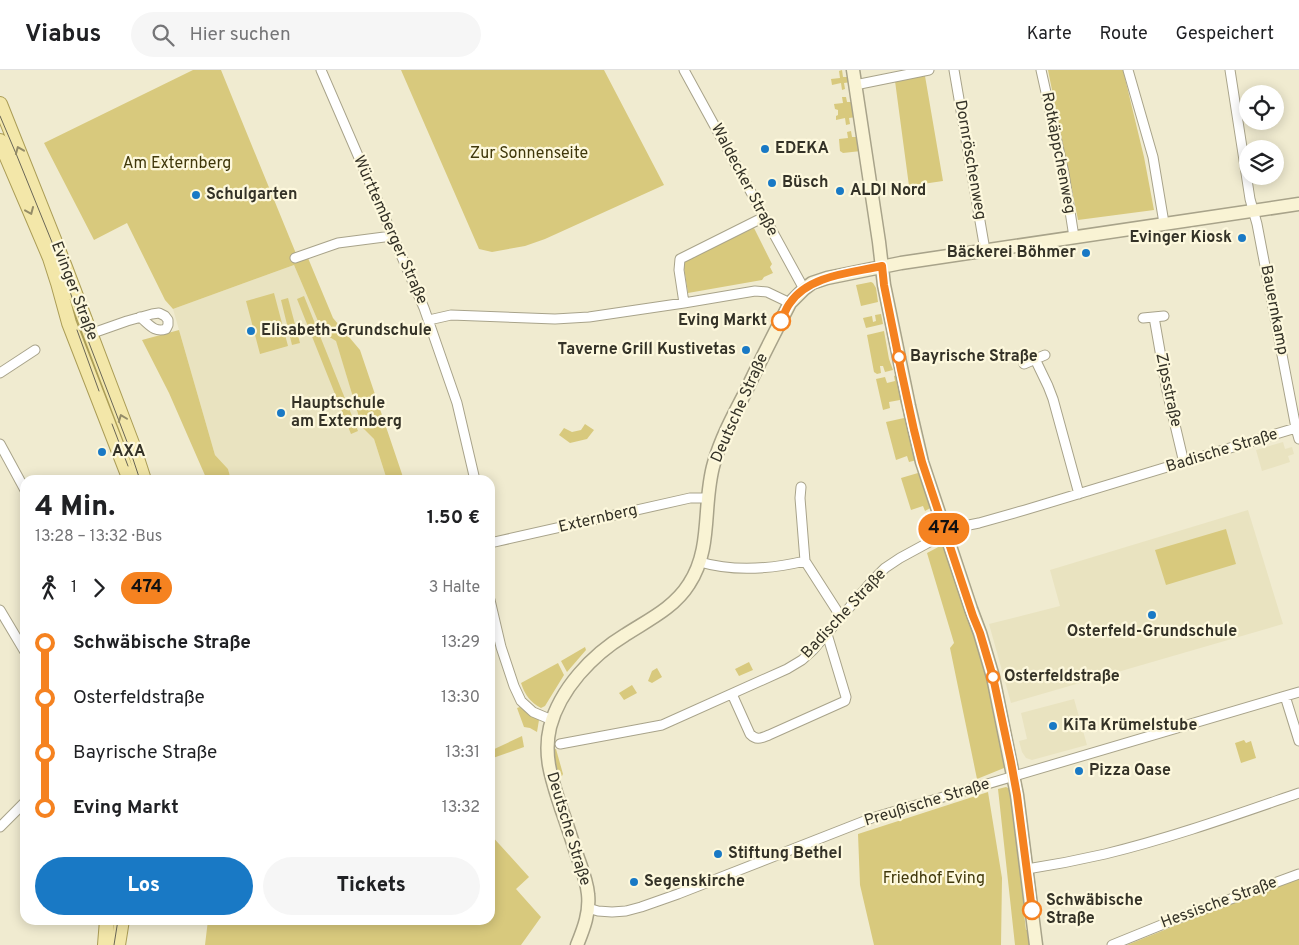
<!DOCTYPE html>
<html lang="de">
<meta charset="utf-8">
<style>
:root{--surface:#fff;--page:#f6f6f6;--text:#202124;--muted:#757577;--line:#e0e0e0;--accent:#1979c5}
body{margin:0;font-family:Overpass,sans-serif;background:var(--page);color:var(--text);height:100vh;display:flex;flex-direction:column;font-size:19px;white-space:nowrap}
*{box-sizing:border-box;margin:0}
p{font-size:16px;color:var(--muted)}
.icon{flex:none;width:28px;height:28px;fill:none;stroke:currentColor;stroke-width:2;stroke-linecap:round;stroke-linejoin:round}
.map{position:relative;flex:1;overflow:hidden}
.panel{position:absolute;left:20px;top:405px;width:475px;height:450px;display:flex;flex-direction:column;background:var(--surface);border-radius:15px;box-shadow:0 2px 12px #0003}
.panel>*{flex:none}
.badge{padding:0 10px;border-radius:16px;font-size:18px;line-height:32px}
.tools{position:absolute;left:1239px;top:15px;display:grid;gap:10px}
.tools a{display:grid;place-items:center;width:45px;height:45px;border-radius:50%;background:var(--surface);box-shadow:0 2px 12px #0003;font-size:25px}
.map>.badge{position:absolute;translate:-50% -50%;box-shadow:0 0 0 2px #fff}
.legs{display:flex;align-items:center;gap:8px;height:55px;padding:0 15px;font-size:16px}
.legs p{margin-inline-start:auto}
.summary{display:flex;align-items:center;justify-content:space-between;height:85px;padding:0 15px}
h1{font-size:28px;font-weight:800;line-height:38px}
.action{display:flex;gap:10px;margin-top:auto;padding:10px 15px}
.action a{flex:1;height:58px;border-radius:30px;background:var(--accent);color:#fff;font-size:20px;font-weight:800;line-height:58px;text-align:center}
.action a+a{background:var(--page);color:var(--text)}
ul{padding:0 15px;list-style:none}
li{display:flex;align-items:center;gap:18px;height:55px;font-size:19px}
li i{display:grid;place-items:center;width:8px;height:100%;margin:0 6px;background:currentColor}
li i::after{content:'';width:12px;height:12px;margin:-6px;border:4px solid;border-radius:50%;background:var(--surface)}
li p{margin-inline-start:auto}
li:first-child i{background:linear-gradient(#0000 50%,currentColor 0)}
li:last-child i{background:linear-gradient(currentColor 50%,#0000 0)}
header{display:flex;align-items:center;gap:30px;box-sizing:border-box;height:70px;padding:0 25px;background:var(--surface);border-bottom:1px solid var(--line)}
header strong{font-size:24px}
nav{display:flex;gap:28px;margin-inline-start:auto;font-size:18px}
.search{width:350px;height:45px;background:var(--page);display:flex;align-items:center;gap:12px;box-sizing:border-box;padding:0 18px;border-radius:28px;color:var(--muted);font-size:19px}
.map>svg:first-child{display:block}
</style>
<header>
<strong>Viabus</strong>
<div class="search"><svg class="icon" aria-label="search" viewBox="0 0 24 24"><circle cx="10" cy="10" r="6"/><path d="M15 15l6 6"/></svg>Hier suchen</div>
<nav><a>Karte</a><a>Route</a><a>Gespeichert</a></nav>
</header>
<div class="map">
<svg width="1299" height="875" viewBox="0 0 1299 875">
<rect width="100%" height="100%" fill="#f0ebd0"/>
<path fill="#e9e3c0" d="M294 195 323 263 336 270 362 357 374 369 387 410H231L228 399 215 385 173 239Z
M1283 372 1285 379 1292 377 1294 384 1288 386 1290 392 1262 401 1256 380Z
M1248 440 1283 554 1011 633 989 554 1060 536 1050 500Z
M1074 629 1087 675 1032 690 1026 688 1022 682 1019 671 1027 669 1021 643Z"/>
<path fill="#d8c97d" d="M193 0H221L297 186 308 188 333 248 360 280 404 410H387L374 369 362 357 336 271 323 263 294 195 173 239 165 230 127 153 94 170 44 73Z
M401 0H604L664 115 545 169 525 176 492 182 479 179Z
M842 0 843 7H850L851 12 844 13 845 19 842 20 841 13 832 15 831 9 840 8 839 1Z
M1048 0H1123L1144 87 1154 140 1078 150Z
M925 6 943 111 909 116 895 11Z
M842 27H846L847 32H854L856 47 849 48 850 54 846 55 845 48 836 50V46L838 45V40L835 39 834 34 843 33Z
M851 61 852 67H859L861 81 843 83 840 81 839 69 848 68 847 62Z
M754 158 772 194 770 197 773 203 764 207 762 210 688 223 683 192Z
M871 212 873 213 876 218 878 232 861 236 856 215Z
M274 223 288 276 260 284 246 231Z
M304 226 358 361 351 364 297 229Z
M288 228 300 273 292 275 281 230Z
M881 244 883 254 866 258 863 248 872 246 873 252 876 251 875 245Z
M179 260 215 385 228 399 231 410H207L169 323 142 270Z
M884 261 889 289 893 300 885 302 883 296H880L881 303 877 304 874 302 867 265Z
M896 305 902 335H901L900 330 889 332 890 338 883 340 876 309 885 307 887 313 895 311 894 306Z
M903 341H904L917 390 909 392 907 386 896 390 886 352 904 348Z
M585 354 594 360 587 369 570 373 559 365 564 358 572 362 581 360Z
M917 397H919L932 437 925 441 923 436 911 440 901 408 918 403Z
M932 446 935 447C935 463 936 463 921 470L918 458 934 452Z
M1226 459 1236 494 1166 515 1155 480Z
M944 474 975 569 994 634 1006 690 1004 698 977 709 950 578 954 573 927 483Z
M585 577 586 580 567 602 561 591Z
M749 592 753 600 739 606 735 599Z
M558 593 564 605 545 636 541 638C530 632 525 625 521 613Z
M657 598 662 607 652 613 648 611 652 601Z
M632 615 637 623 624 630 619 623Z
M520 637 529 644 539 650 537 662 530 658 524 657 517 638Z
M522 666 524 677 490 689V681Z
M1244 670 1246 673 1251 671 1256 688 1241 693 1235 673Z
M552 679H556L563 704 562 706 556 708Z
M1006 717 1010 719 1027 834 1023 835 1026 860H1030L1032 875H1015L998 719Z
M988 722 1002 808 1001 875H874L860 815 858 764Z
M490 764 529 807 516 819 541 847 521 875H205L208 850H490Z
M1299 809V875H1127L1194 848Z"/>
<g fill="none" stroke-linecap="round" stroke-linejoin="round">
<g stroke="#a8a38a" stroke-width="11">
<path id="street" d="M321 0 424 238 457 333 475 410
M684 0 804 219
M954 0 985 180
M1041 0 1064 103 1074 167
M1128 0 1153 87 1164 153
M1230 0 1250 129 1257 154 1296 358 1299 369
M855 15 929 0
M295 188 338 173 392 166
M684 233 679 200 680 189 764 147
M1154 247 1167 321 1184 393
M1143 248 1164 246
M429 250 451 245 555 249 589 247 684 233 755 221 767 222 790 233
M90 264 127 251 152 244 159 243 165 246 168 250V255L166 259C154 263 149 254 140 247
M1035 289 1048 316 1053 329 1079 424
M1024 294 1045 285
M0 303 35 280
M0 374 25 420
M801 417 800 428 805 491 841 547
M490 473 690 428H707
M700 492C734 502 771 499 805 491
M490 530 501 577 514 616 521 631 533 642 552 650
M0 540 25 582
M732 624 750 664C757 671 761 668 769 665L845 631 846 627 827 564
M1285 626 1299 671
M560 674 662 655 787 599 802 590 813 580 872 511 885 498 900 488 946 463 969 455 979 453 1025 440 1299 357
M0 757 25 732
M1027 799C1053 795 1079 790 1105 784 1171 768 1235 745 1299 723
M588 838 598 841 612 842 626 841 641 837 678 824 872 748 1299 622
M1112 875 1176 849 1299 804"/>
</g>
<g stroke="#a8a38a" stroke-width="15">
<path id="secondary" d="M853 0 879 172 884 215 909 336 922 392 971 539 980 563 993 607 1017 725 1036 875
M577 875C584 858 590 842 588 824 587 812 582 799 578 788 572 771 567 754 561 738 552 710 543 686 550 657 560 619 592 585 625 565 648 550 674 538 689 514 713 478 702 433 714 393 721 368 734 344 746 321 760 291 775 262 790 233L804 219 812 213 827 208 901 193 1299 134"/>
</g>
<g stroke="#ab9d56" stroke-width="16">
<path id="primary" d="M0 34 65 197 133 376 144 410
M0 71 33 148 50 188 58 213 69 253 130 410
M105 875 107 850
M118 875 122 850"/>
</g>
<use href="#street" stroke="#fff" stroke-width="9"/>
<use href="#secondary" stroke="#f9f3d4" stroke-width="12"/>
<use href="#primary" stroke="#f3e7a9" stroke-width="14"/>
<path stroke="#696657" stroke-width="1" d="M0 46 17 86 58 187 76 239 129 377 140 410
M77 260 99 321
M112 354 128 396
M114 875 118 850"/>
</g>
<defs><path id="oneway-chevron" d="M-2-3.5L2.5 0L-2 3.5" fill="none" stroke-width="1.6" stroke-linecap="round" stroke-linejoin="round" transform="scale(1.25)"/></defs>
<g stroke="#948c68">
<use href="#oneway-chevron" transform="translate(19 80) rotate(-112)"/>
<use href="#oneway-chevron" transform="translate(30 141) rotate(67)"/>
<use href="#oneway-chevron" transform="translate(122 348) rotate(-111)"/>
</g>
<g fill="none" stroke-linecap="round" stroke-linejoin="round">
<g stroke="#fff" stroke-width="11">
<path id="line-1" d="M781 251C784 245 786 238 790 233 809 205 851 203 882 196L884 215 901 300 914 360 922 392 973 546 980 563 993 607 1011 692 1017 725 1032 840"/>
</g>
<use href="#line-1" stroke="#f58220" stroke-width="8"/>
</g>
<g fill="#1979c5" stroke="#fdf8dd" stroke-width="2">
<circle cx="765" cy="79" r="5"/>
<circle cx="772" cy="113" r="5"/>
<circle cx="840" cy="121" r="5"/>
<circle cx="196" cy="125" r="5"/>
<circle cx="1242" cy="168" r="5"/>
<circle cx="1086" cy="183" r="5"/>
<circle cx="251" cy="261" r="5"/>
<circle cx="746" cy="280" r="5"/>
<circle cx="281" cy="343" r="5"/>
<circle cx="102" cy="382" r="5"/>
<circle cx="1152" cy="545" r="5"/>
<circle cx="1053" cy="656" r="5"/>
<circle cx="1079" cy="701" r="5"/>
<circle cx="718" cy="784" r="5"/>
<circle cx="634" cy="812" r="5"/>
</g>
<g fill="#fff" stroke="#f58220" stroke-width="2.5">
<circle cx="781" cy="251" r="9"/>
<circle cx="899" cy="287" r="6"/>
<circle cx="993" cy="607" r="6"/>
<circle cx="1032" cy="840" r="9"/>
</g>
<g text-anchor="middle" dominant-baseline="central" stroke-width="4.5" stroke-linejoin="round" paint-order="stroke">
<g font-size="16" font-weight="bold" fill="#343227" stroke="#fdf8dd" text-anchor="start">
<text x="775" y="79">EDEKA</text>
<text x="782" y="113">Büsch</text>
<text x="850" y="121">ALDI Nord</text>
<text x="206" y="125">Schulgarten</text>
<text x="1232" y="168" text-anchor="end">Evinger Kiosk</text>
<text x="1076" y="183" text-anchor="end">Bäckerei Böhmer</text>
<text x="261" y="261">Elisabeth-Grundschule</text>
<text x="736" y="280" text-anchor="end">Taverne Grill Kustivetas</text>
<text x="291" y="334">Hauptschule<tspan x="291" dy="18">am Externberg</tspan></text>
<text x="112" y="382">AXA</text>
<text x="1152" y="562" text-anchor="middle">Osterfeld-Grundschule</text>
<text x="1063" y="656">KiTa Krümelstube</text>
<text x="1089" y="701">Pizza Oase</text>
<text x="728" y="784">Stiftung Bethel</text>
<text x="644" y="812">Segenskirche</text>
</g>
<g font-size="16" fill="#343227" stroke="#fdf8dd">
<text transform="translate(1058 83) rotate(79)">Rotkäppchenweg</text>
<text transform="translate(970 90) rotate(80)">Dornröschenweg</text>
<text transform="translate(744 110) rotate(62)">Waldecker Straße</text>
<text transform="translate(390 160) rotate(66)">Württemberger Straße</text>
<text transform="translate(74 221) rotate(69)">Evinger Straße</text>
<text transform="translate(1274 240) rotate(79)">Bauernkamp</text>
<text transform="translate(1168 320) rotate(78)">Zipsstraße</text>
<text transform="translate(740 338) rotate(-66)">Deutsche Straße</text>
<text transform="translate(1222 381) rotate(-17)">Badische Straße</text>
<text transform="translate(598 449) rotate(-13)">Externberg</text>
<text transform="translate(844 544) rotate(-47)">Badische Straße</text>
<text transform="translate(927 733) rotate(-17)">Preußische Straße</text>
<text transform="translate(568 759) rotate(73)">Deutsche Straße</text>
<text transform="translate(1219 833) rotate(-20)">Hessische Straße</text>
</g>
<g font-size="16" fill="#40380b" stroke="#fdf8dd">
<text x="529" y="84">Zur Sonnenseite</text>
<text x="177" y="94">Am Externberg</text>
<text x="934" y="809">Friedhof Eving</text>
</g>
<g font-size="16" font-weight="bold" fill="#343227" stroke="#fdf8dd" text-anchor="start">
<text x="767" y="251" text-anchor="end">Eving Markt</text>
<text x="910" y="287">Bayrische Straße</text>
<text x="1004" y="607">Osterfeldstraße</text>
<text x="1046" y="831">Schwäbische<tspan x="1046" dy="18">Straße</tspan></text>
</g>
</g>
</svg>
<div class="tools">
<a><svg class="icon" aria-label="locate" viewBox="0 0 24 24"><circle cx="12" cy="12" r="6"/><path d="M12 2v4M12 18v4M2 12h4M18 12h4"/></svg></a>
<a><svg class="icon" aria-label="layers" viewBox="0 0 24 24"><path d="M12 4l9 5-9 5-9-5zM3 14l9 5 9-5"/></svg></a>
</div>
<b class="badge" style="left:944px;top:459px;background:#f58220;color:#111">474</b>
<section class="panel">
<div class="summary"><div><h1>4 Min.</h1><p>13:28 – 13:32 · Bus</p></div><b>1.50 €</b></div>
<div class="legs"><svg class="icon" aria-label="walk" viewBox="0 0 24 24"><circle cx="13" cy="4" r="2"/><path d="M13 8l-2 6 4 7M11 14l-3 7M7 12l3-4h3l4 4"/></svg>1<svg class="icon" aria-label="forward" viewBox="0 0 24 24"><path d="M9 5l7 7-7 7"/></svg><b class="badge" style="background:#f58220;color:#111">474</b><p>3 Halte</p></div>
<ul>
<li><i style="color:#f58220"></i><b>Schwäbische Straße</b><p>13:29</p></li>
<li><i style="color:#f58220"></i><span>Osterfeldstraße</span><p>13:30</p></li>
<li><i style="color:#f58220"></i><span>Bayrische Straße</span><p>13:31</p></li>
<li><i style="color:#f58220"></i><b>Eving Markt</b><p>13:32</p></li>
</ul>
<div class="action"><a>Los</a><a>Tickets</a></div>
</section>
</div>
